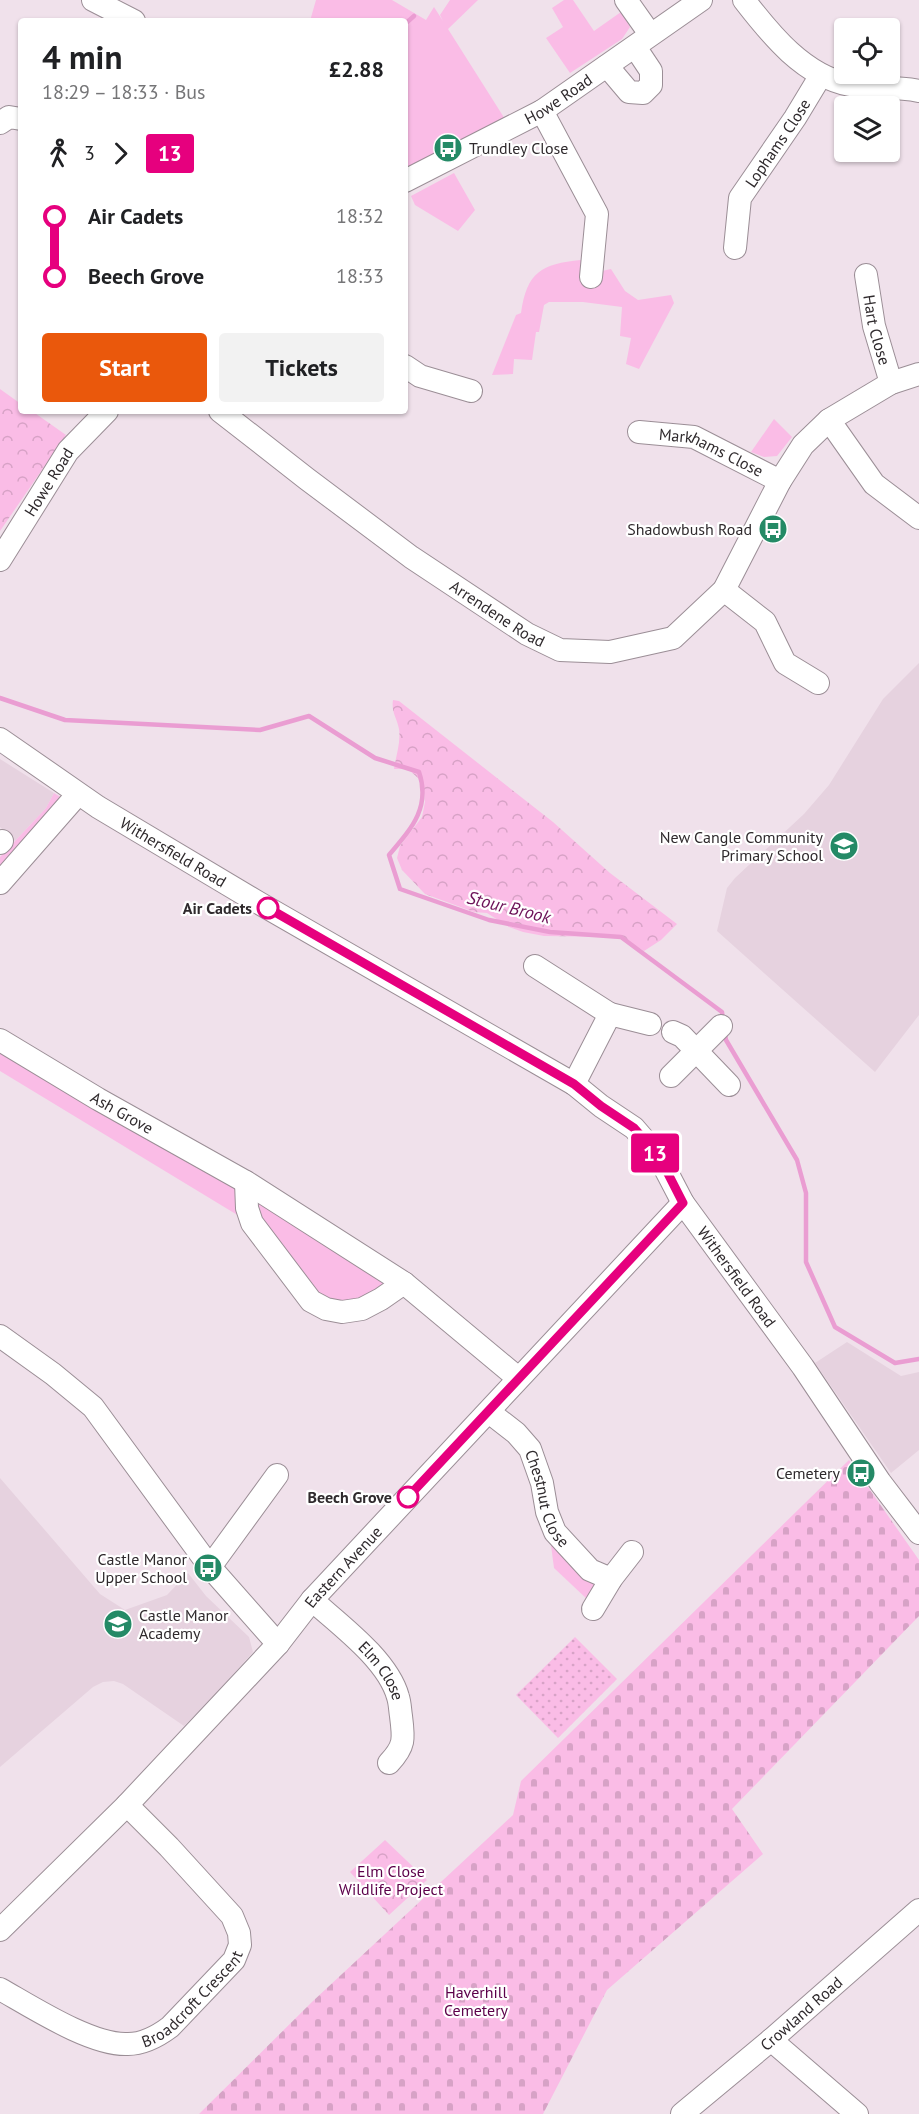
<!DOCTYPE html>
<meta charset="utf-8">
<style>
:root{--surface:#fff;--page:#f2f2f2;--text:#202124;--muted:#757577;--accent:#ea580c}
body{margin:0;font-family:"PT Sans",sans-serif;background:var(--page);color:var(--text);height:100vh;display:flex;flex-direction:column;font-size:22px;white-space:nowrap}
*{box-sizing:border-box;margin:0}
p{font-size:20px;color:var(--muted)}
.icon{flex:none;width:33px;height:33px;fill:none;stroke:currentColor;stroke-width:2;stroke-linecap:round;stroke-linejoin:round}
.map{position:relative;flex:1;overflow:hidden}
.sheet{position:absolute;left:18px;top:18px;width:390px;height:396px;display:flex;flex-direction:column;background:var(--surface);border-radius:6px;box-shadow:0 2px 4px #0004}
.sheet>*{flex:none}
.badge{padding:0 12px;border-radius:4px;font-size:21px;line-height:39px}
.buttons{position:absolute;left:834px;top:18px;display:grid;gap:12px}
.buttons a{display:grid;place-items:center;width:66px;height:66px;border-radius:6px;background:var(--surface);box-shadow:0 2px 4px #0004;font-size:30px}
.map>.badge{position:absolute;translate:-50% -50%;box-shadow:0 0 0 3px #fff}
.legs{display:flex;align-items:center;gap:9px;height:66px;padding:0 24px;font-size:20px}
.legs p{margin-inline-start:auto}
.head{display:flex;align-items:center;justify-content:space-between;height:102px;padding:0 24px}
h1{font-size:33px;font-weight:600;line-height:45px}
.action{display:flex;gap:12px;margin-top:auto;padding:12px 24px}
.action a{flex:1;height:69px;border-radius:6px;background:var(--accent);color:#fff;font-size:24px;font-weight:600;line-height:69px;text-align:center}
.action a+a{background:var(--page);color:var(--text)}
ul{padding:0 24px;list-style:none}
li{display:flex;align-items:center;gap:21px;height:60px;font-size:22px}
li i{display:grid;place-items:center;width:9px;height:100%;margin:0 8px;background:currentColor}
li i::after{content:'';width:15px;height:15px;margin:-8px;border:4px solid;border-radius:50%;background:var(--surface)}
li p{margin-inline-start:auto}
li:first-child i{background:linear-gradient(#0000 50%,currentColor 0)}
li:last-child i{background:linear-gradient(currentColor 50%,#0000 0)}
.map>svg:first-child{display:block}
</style>
<div class="map">
<svg width="919" height="2114" viewBox="0 0 919 2114">
<defs>
<pattern id="forest-crowns" width="20" height="18" patternUnits="userSpaceOnUse" patternTransform="scale(1.5)"><rect width="20" height="18" fill="#fabce6"/><path d="M2 6a3 3 0 1 1 6 0M12 15a3 3 0 1 1 6 0" fill="none" stroke="#d7a2c6"/></pattern>
<pattern id="cemetery-stones" width="16" height="16" patternUnits="userSpaceOnUse" patternTransform="scale(1.5)"><rect width="16" height="16" fill="#fabce6"/><path d="M2 7V4a2 2 0 0 1 4 0v3zM10 15v-3a2 2 0 0 1 4 0v3z" fill="#d7a2c6"/></pattern>
<pattern id="garden-dots" width="8" height="8" patternUnits="userSpaceOnUse" patternTransform="scale(1.5)"><rect width="8" height="8" fill="#fabce6"/><path d="M2 2h.1M6 6h.1" fill="none" stroke="#d7a2c6" stroke-width="1.8" stroke-linecap="round"/></pattern>
</defs>
<rect width="100%" height="100%" fill="#f0e1eb"/>
<path fill="#e6d2df" d="M919 663V1015L875 1072 717 931 727 888 735 878 804 814 829 785 883 699Z
M0 759 54 793 46 808 15 841 0 827Z
M847 1342 901 1376 919 1372V1450L891 1473 815 1363Z
M0 1478 100 1594 125 1610 167 1595 188 1573 206 1596 249 1637 253 1652 212 1698 184 1726 123 1684 114 1681 103 1682 93 1687 0 1767Z"/>
<path fill="#fabce6" d="M316 0H392L426 20 434 7 443 21 440 15 450 0H478L448 29 510 127 405 181V21H310Z
M564 0H573L594 31 621 12 630 27 622 39 570 73 546 38 563 27 552 8Z
M454 173 475 210 458 231 415 205 411 196Z
M581 260 582 282 602 271 611 269 625 291 638 300 671 295 674 303 639 369 626 364 631 338 620 336 622 307 583 302H549L544 305 539 332H536L532 360 514 359 513 374 492 375 516 315 521 313C527 272 541 264 581 260Z
M774 419 792 437 777 456 764 457 751 452Z
M54 793 62 798 0 869V857L46 808Z
M0 1043 238 1186 244 1219 0 1071Z
M258 1201 385 1280 384 1295 329 1306 258 1221Z
M549 1530 594 1582 593 1590 588 1600 554 1568Z"/>
<path fill="url(#forest-crowns)" d="M0 389 21 404V411H32L66 435 0 531Z
M393 700 399 701 553 822 610 873 677 924 661 940 644 951 628 941 614 937 544 936 523 932 509 927 487 913 474 912 425 894 402 870 397 858 400 846 422 817 425 802 424 788 418 778 408 769H394C396 756 401 742 399 729 397 718 391 712 393 700Z
M385 1840 427 1880 389 1915 350 1872Z"/>
<path fill="url(#cemetery-stones)" d="M849 1460 919 1560V1616L732 1809 763 1854 607 1990 543 2114H199L313 2001 513 1815 521 1781Z"/>
<path fill="url(#garden-dots)" d="M575 1637 617 1679 558 1738 516 1695Z"/>
<g fill="none" stroke-linecap="round" stroke-linejoin="round">
<path stroke="#ea9dd2" stroke-width="4.5" d="M405 24 414 16
M0 698 65 720 260 730 309 716 375 758 419 772C431 808 411 829 389 855L400 889 489 920 550 932 621 937 722 1012 723 1020
M725 1034 726 1040 797 1160 806 1193V1262L835 1327 895 1363 919 1359"/>
<g stroke="#9b8e96" stroke-width="24">
<g id="minor">
<path d="M93 0 134 21"/>
<path d="M626 0 650 34"/>
<path d="M744 0C771 35 804 76 850 85 873 89 896 86 919 91"/>
<path d="M607 66 629 92 643 93 651 85V71L635 47"/>
<path d="M542 111 597 214 591 277"/>
<path d="M0 123 9 117 21 119"/>
<path id="s1" d="M405 181 542 111 701 0"/>
<path id="s2" d="M735 248 740 198 795 118 821 75"/>
<path id="s3" d="M866 275 874 326 891 383"/>
<path d="M405 366 420 376 471 391"/>
<path id="s4" d="M220 411 307 479 411 557 527 634 560 650 610 652 673 638 724 590 780 481 803 445 829 420 891 383 919 374"/>
<path d="M829 420 874 484 919 518"/>
<path id="s5" d="M639 432 694 437 780 481"/>
<path id="s6" d="M0 560 68 451 107 411"/>
<path d="M724 590 765 622 785 663 818 683"/>
<path id="s7" d="M0 739 98 807 259 903 574 1084 601 1106 634 1128 659 1157 683 1203 803 1367 880 1482 919 1533"/>
<path d="M0 843 2 841"/>
<path d="M0 883 78 794"/>
<path d="M535 966 610 1014 574 1084"/>
<path d="M610 1014 650 1024"/>
<path d="M673 1032 682 1036 729 1085"/>
<path id="s8" d="M0 1040 98 1099 246 1182 404 1283 518 1378"/>
<path d="M671 1076 721 1026"/>
<path d="M246 1182 247 1208 252 1223 311 1301 326 1309 342 1312 362 1309 381 1299 404 1283"/>
<path d="M0 1336 53 1374 93 1407 210 1567 278 1644"/>
<path id="s9" d="M489 1412 516 1433 530 1449 542 1483 547 1512 555 1532 590 1570 611 1579"/>
<path d="M210 1567 277 1475"/>
<path id="s10" d="M312 1600C340 1625 388 1660 398 1697 400 1703 400 1710 401 1716 404 1739 405 1746 389 1763"/>
<path d="M593 1609 611 1579 632 1552"/>
<path id="s11" d="M0 1930 127 1805 278 1644 312 1600 683 1203"/>
<path id="s12" d="M0 1989C32 2007 92 2046 128 2044 144 2044 158 2036 170 2027L234 1960 240 1945 239 1933 232 1916 169 1847 127 1805"/>
<path d="M771 2040 857 2114"/>
<path id="s13" d="M682 2114 771 2040 919 1910"/>
</g>
</g>
<use href="#minor" stroke="#fff" stroke-width="22"/>
</g>
<g fill="none" stroke-linecap="round" stroke-linejoin="round">
<g stroke="#fff" stroke-width="14">
<path id="line-1" d="M268 908 574 1084 601 1106 634 1128 659 1156 683 1203 408 1497"/>
</g>
<use href="#line-1" stroke="#e6007e" stroke-width="9"/>
</g>
<defs>
<g id="bus-disc" transform="scale(1.5)"><circle r="9.5" fill="#248a66" stroke="#fff"/><path d="M-5-6H5V4H4V6H2V4H-2V6H-4V4H-5ZM-3.5-4V0h7V-4ZM-3.5 1.2v1.5H-2V1.2ZM2 1.2v1.5H3.5V1.2Z" fill="#fff"/></g>
<g id="school-disc" transform="scale(1.5)"><circle r="9.5" fill="#248a66" stroke="#fff"/><path d="M0-5L7-2L0 1L-7-2ZM-4 1L0 2.5L4 1V4Q0 6-4 4Z" fill="#fff"/></g>
</defs>
<g fill-rule="evenodd">
<use href="#bus-disc" x="448" y="148"/>
<use href="#bus-disc" x="773" y="529"/>
<use href="#school-disc" x="844" y="846"/>
<use href="#bus-disc" x="861" y="1473"/>
<use href="#bus-disc" x="208" y="1568"/>
<use href="#school-disc" x="118" y="1624"/>
</g>
<g fill="#fff" stroke="#e6007e" stroke-width="3">
<circle cx="268" cy="908" r="10"/>
<circle cx="408" cy="1497" r="10"/>
</g>
<g text-anchor="middle" dominant-baseline="central" stroke-width="4.5" stroke-linejoin="round" paint-order="stroke">
<g font-size="16" fill="#2f2a2d" stroke="#fff">
<text stroke="none"><textPath href="#s1" startOffset="174">Howe Road</textPath></text>
<text stroke="none"><textPath href="#s2" startOffset="117">Lophams Close</textPath></text>
<text stroke="none"><textPath href="#s3" startOffset="56">Hart Close</textPath></text>
<text stroke="none"><textPath href="#s5" startOffset="76">Markhams Close</textPath></text>
<text stroke="none"><textPath href="#s6" startOffset="92">Howe Road</textPath></text>
<text stroke="none"><textPath href="#s4" startOffset="344">Arrendene Road</textPath></text>
<text stroke="none"><textPath href="#s7" startOffset="207">Withersfield Road</textPath></text>
<text stroke="none"><textPath href="#s8" startOffset="142">Ash Grove</textPath></text>
<text stroke="none"><textPath href="#s7" startOffset="926">Withersfield Road</textPath></text>
<text stroke="none"><textPath href="#s9" startOffset="108">Chestnut Close</textPath></text>
<text stroke="none"><textPath href="#s11" startOffset="500">Eastern Avenue</textPath></text>
<text stroke="none"><textPath href="#s10" startOffset="100">Elm Close</textPath></text>
<text stroke="none"><textPath href="#s12" startOffset="222">Broadcroft Crescent</textPath></text>
<text stroke="none"><textPath href="#s13" startOffset="156">Crowland Road</textPath></text>
</g>
<g font-size="16" fill="#2f2a2d" stroke="#fff" text-anchor="end">
<text x="469" y="148" text-anchor="start">Trundley Close</text>
<text x="752" y="529">Shadowbush Road</text>
<text x="823" y="837">New Cangle Community<tspan x="823" dy="18">Primary School</tspan></text>
<text x="840" y="1473">Cemetery</text>
<text x="187" y="1559">Castle Manor<tspan x="187" dy="18">Upper School</tspan></text>
<text x="139" y="1615" text-anchor="start">Castle Manor<tspan x="139" dy="18">Academy</tspan></text>
</g>
<g font-size="16" font-weight="bold" fill="#2f2a2d" stroke="#fff" text-anchor="end">
<text x="252" y="908">Air Cadets</text>
<text x="392" y="1497">Beech Grove</text>
</g>
<g font-size="16" fill="#5c004a" stroke="#fff">
<text x="391" y="1871">Elm Close<tspan x="391" dy="18">Wildlife Project</tspan></text>
<text x="476" y="1992">Haverhill<tspan x="476" dy="18">Cemetery</tspan></text>
</g>
<g font-size="18" font-style="italic" fill="#6c1258" stroke="#fff">
<text transform="translate(509 907) rotate(14)">Stour Brook</text>
</g>
</g>
</svg>
<div class="buttons">
<a><svg class="icon" aria-label="locate" viewBox="0 0 24 24"><circle cx="12" cy="12" r="6"/><path d="M12 2v4M12 18v4M2 12h4M18 12h4"/></svg></a>
<a><svg class="icon" aria-label="layers" viewBox="0 0 24 24"><path d="M12 4l9 5-9 5-9-5zM3 14l9 5 9-5"/></svg></a>
</div>
<b class="badge" style="left:655px;top:1153px;background:#e6007e;color:#fff">13</b>
<section class="sheet">
<div class="head"><div><h1>4 min</h1><p>18:29 – 18:33 · Bus</p></div><b>£2.88</b></div>
<div class="legs"><svg class="icon" aria-label="walk" viewBox="0 0 24 24"><circle cx="13" cy="4" r="2"/><path d="M13 8l-2 6 4 7M11 14l-3 7M7 12l3-4h3l4 4"/></svg>3<svg class="icon" aria-label="forward" viewBox="0 0 24 24"><path d="M9 5l7 7-7 7"/></svg><b class="badge" style="background:#e6007e;color:#fff">13</b></div>
<ul>
<li><i style="color:#e6007e"></i><b>Air Cadets</b><p>18:32</p></li>
<li><i style="color:#e6007e"></i><b>Beech Grove</b><p>18:33</p></li>
</ul>
<div class="action"><a>Start</a><a>Tickets</a></div>
</section>
</div>
